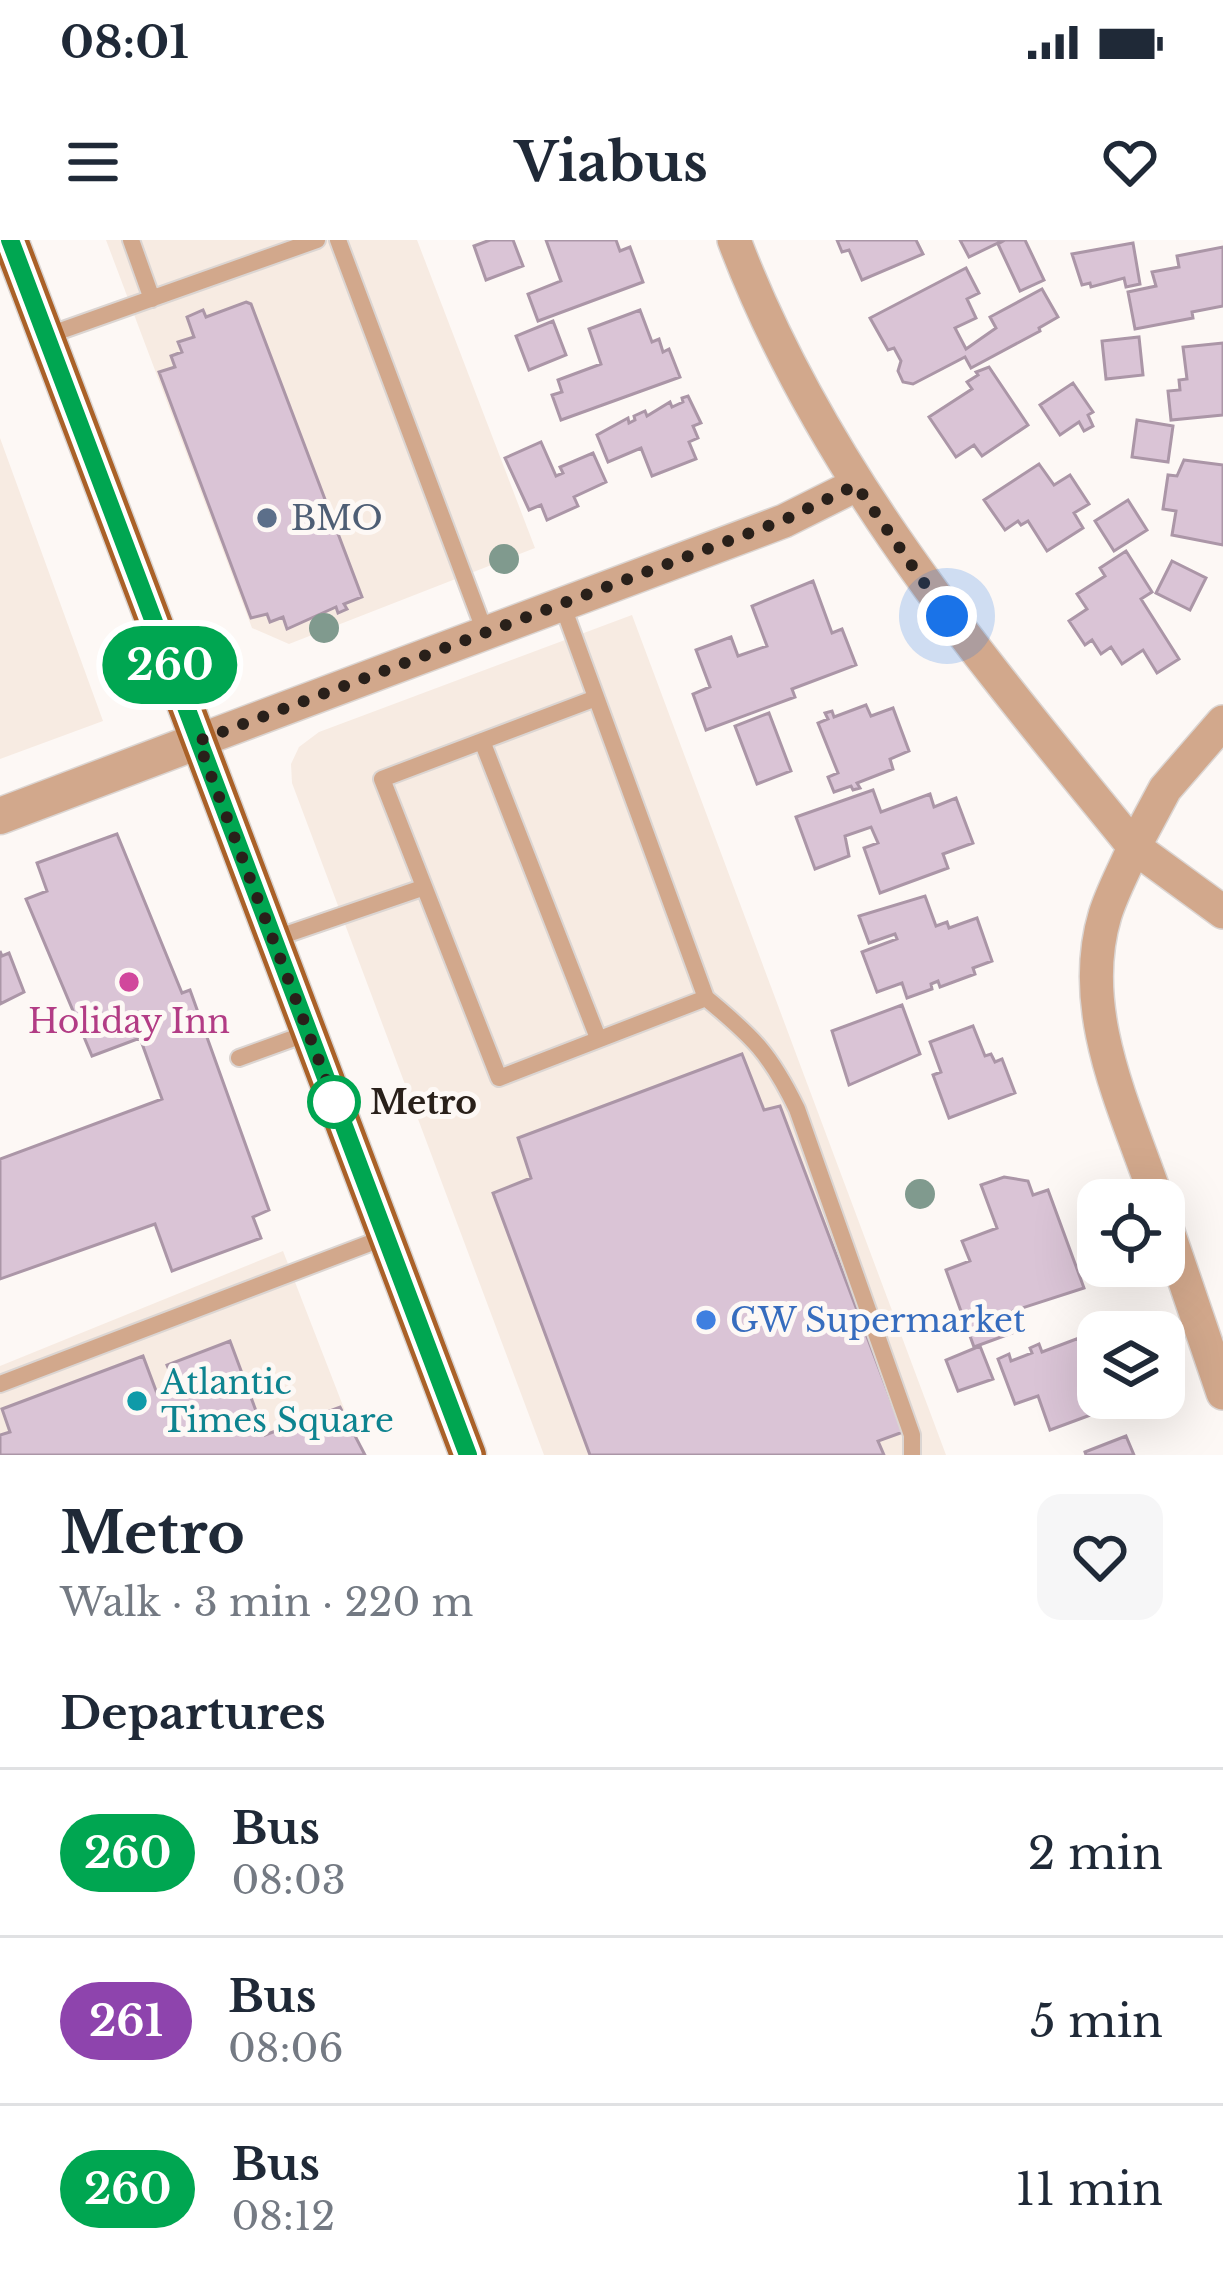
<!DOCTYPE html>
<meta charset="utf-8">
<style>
:root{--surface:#fff;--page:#f6f6f7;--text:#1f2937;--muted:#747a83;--line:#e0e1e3}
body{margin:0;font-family:"Libre Baskerville",serif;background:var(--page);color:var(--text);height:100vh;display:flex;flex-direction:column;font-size:45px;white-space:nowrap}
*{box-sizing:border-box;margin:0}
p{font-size:39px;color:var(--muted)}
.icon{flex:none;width:66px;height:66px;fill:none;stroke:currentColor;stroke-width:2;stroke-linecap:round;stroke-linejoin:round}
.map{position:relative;height:1215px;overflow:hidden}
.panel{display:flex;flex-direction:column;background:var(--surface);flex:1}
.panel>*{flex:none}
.badge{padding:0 24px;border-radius:39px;font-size:42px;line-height:78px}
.buttons{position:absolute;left:1077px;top:939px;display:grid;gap:24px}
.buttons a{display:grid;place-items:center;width:108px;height:108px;border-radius:24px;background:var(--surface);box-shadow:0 12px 48px #0002;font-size:60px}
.you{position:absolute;width:60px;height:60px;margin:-30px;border:9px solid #fff;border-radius:50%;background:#1a73e8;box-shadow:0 0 0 18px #1a73e833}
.map>.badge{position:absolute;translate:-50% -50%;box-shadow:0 0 0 6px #fff}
h2{padding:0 60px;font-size:45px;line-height:108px}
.round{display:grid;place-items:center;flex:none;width:126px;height:126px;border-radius:24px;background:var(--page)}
.headline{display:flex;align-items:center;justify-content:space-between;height:204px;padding:0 60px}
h1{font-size:57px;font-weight:700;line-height:90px}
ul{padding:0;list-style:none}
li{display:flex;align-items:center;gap:36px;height:168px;padding:0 60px;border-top:3px solid var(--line)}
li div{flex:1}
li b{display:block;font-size:45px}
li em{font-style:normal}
li .badge{min-width:132px;font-weight:700;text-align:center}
.status{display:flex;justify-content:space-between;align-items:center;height:84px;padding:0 60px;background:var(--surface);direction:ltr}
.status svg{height:33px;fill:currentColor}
header{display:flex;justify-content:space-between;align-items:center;height:156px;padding:0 60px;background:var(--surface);font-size:54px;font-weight:700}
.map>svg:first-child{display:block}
</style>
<div class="status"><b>08:01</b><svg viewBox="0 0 49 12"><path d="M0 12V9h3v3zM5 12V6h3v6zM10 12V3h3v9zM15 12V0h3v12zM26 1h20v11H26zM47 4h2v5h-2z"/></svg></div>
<header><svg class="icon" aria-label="menu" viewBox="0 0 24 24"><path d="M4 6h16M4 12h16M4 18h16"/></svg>Viabus<svg class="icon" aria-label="heart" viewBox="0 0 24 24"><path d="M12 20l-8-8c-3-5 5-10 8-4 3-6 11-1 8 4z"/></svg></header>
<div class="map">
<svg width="1223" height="1215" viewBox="0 0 1223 1215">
<rect width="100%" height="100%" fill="#fdf8f5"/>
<path fill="#f7ebe2" d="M106 0H417L535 308 289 404 252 388Z
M0 198 103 481 0 519Z
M632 375 946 1215H544L292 543 291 524 299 507 319 492Z
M283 1011 362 1215H0V1126Z"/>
<path fill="#dac4d6" stroke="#ab96a7" stroke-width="3" d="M490 0H513L523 26 486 40 474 6Z
M546 0H616L620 11 630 7 643 42 538 81 528 54 561 41Z
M837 0H916L923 14 862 40 849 10 842 12Z
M960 0H1002V1L969 17Z
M1005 0H1025L1044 40 1020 51 998 4Z
M1133 3 1140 44 1126 47 1124 38 1091 47 1090 43 1082 45 1072 14Z
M1223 7V66L1192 72 1193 78 1135 89 1128 52 1156 46 1152 32 1179 27 1177 16Z
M966 28 979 53 967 59 976 78 955 88 966 109 996 88 990 77 1042 49 1058 77 1039 88 1040 91 971 128 965 117 913 144 903 142 898 131 901 121 894 108 888 110 870 78Z
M246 62 251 64 362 357 344 364 347 369 338 373 336 367 287 389 283 377 270 382 267 374 251 378 159 132 175 127 171 116 182 112 178 102 194 97 187 77 203 70 206 77Z
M640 70 652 102 659 99 663 112 669 109 680 137 561 180 552 155 562 152 558 140 601 124 589 89Z
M553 81 566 115 529 130 516 96Z
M1139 97 1143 135 1106 139 1102 101Z
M1223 103V175L1171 180 1168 151 1180 150 1179 140 1187 139 1183 107Z
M989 127 1028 185 982 216 974 205 956 217 929 177 972 149 967 142 978 135 976 132Z
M1073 143 1093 172 1088 175 1093 186 1084 191 1079 182 1060 195 1040 165Z
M688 156 701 183 693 186 698 198 689 202 696 219 652 236 641 208 608 222 597 195 628 178 629 183 635 180 634 176 645 171 647 176 670 162 672 167 683 162 682 158Z
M1137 180 1173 186 1168 222 1132 217Z
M541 202 556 236 563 233 560 227 593 213 606 242 574 257 578 266 547 280 541 265 529 270 505 218Z
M1184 220 1223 225V305L1172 295 1176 271 1163 269 1168 235 1177 236Z
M1039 224 1054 245 1070 235 1089 264 1074 273 1083 288 1047 311 1028 281 1021 285 1018 281 1005 290 984 260Z
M1128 260 1147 290 1114 311 1095 281Z
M1126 311 1152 352 1141 359 1179 419 1157 433 1143 410 1122 424 1111 407 1101 414 1092 400 1085 405 1069 381 1087 369 1077 354 1105 336 1100 328Z
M1172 321 1206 338 1190 370 1156 353Z
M813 341 832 393 842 389 856 425 792 449 795 457 706 490 693 454 710 447 696 410 731 397 738 416 767 406 752 366Z
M866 465 871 476 893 468 909 511 890 519 893 529 857 543 860 548 853 550 851 546 834 552 828 537 838 533 818 483 828 479 825 473 832 471 834 477Z
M769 473 791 531 757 544 735 486Z
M873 550 881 572 930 554 934 567 956 558 973 603 943 614 948 628 880 653 864 608 878 603 871 587 845 596 849 616 815 629 796 577Z
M117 594 182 753 190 750 269 970 253 977 261 998 172 1031 155 984 0 1039V919L162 859 140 798 92 816 26 659 47 651 37 623Z
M925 656 936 686 947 682 949 688 977 678 992 721 973 728 975 734 940 747 938 741 931 744 932 749 907 758 902 743 877 752 862 712 897 699 895 694 869 703 859 676Z
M0 711 2 716 9 713 24 752 0 764Z
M902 765 920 814 849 845 832 791Z
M973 786 985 816 991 814 995 822 1002 819 1015 853 949 878 933 835 941 832 930 802Z
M742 814 764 870 780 866 903 1192 878 1201 884 1215H590L493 953 531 938 518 898Z
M1004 937 1028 941 1033 955 1048 950 1084 1048 1013 1071 1023 1089 974 1107 946 1030 970 1021 962 1001 997 988 981 945Z
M1079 1098 1083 1110 1098 1105V1158H1123L1103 1166 1104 1170 1050 1190 1038 1156 1015 1164 998 1119 1009 1114 1011 1121 1032 1113 1030 1108 1039 1104 1042 1112Z
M230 1101 265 1195 340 1167 365 1215H0V1195L10 1192 2 1169 143 1116 158 1156 177 1149 167 1125Z
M980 1106 993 1139 958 1151 946 1120Z
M1126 1196 1134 1215H1086L1085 1212Z"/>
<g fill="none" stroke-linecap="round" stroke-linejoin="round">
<g stroke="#dbd5d2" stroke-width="20">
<path id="service" d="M131 0 152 59
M338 0 485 392
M46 96 317 0
M562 364 706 758 499 838 382 539 596 458
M482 501 598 798
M273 699 422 648
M706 758C753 797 770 813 797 869L912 1195V1215
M239 818 308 793
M0 1144 386 997"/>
</g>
<g stroke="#dbd5d2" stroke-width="36">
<path id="minor" d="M734 0C822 233 980 417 1134 607 1125 629 1112 652 1105 675 1076 772 1126 869 1157 960
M1223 482 1165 549 1134 607 1223 672
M198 501 784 281 856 245
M1164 980 1223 1153"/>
</g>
<g stroke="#dbd5d2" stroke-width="39">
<path id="tertiary" d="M0 576 198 501"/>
</g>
<g stroke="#dbd5d2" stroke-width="39">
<path id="primary" d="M10 0 468 1215"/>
</g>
<use href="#service" stroke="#d2a88c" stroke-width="16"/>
<use href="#minor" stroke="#d2a88c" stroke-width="33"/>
<use href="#tertiary" stroke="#d2a88c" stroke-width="36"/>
<use href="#primary" stroke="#aa6128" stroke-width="36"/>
</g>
<g fill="#809a8e">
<circle cx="504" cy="319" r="15"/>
<circle cx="324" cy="388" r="15"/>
<circle cx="920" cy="954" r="15"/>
</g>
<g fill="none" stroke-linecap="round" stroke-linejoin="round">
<g stroke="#fff" stroke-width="27">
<path id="line" d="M10 0 468 1215"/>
</g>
<use href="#line" stroke="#00a651" stroke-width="18"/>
<path stroke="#29201a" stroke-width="12" stroke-dasharray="0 21.6" d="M334 862 338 871 198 501 784 280 856 245 947 376"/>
</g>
<circle fill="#5c6f8a" stroke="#fdf8f5" stroke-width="4.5" cx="267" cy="278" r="12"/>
<circle fill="#d1479c" stroke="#fdf8f5" stroke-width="4.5" cx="129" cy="742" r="12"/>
<circle fill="#fff" stroke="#00a651" stroke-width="6" cx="334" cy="862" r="24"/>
<circle fill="#3f7fe0" stroke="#fdf8f5" stroke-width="4.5" cx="706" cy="1080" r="12"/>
<circle fill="#0f9aa8" stroke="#fdf8f5" stroke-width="4.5" cx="137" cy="1161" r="12"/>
<g text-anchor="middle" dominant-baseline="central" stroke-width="10" stroke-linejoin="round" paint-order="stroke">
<g font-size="33" fill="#4e5e75" stroke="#fdf8f5" text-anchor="start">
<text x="291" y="278">BMO</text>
</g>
<g font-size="33" fill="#b23c85" stroke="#fdf8f5">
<text x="129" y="781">Holiday Inn</text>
</g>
<g font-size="33" font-weight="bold" fill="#29201a" stroke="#fdf8f5" text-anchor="start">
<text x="370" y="862">Metro</text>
</g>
<g font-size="33" fill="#366cbe" stroke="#fdf8f5" text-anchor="start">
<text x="730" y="1080">GW Supermarket</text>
</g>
<g font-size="33" fill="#0d838f" stroke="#fdf8f5" text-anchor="start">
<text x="161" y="1142">Atlantic<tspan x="161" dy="38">Times Square</tspan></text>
</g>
</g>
</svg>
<div class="buttons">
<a><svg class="icon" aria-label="locate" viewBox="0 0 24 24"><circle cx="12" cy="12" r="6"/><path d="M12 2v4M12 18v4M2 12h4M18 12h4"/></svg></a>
<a><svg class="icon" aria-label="layers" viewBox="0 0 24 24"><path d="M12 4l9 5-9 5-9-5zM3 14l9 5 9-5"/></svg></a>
</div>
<div class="you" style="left:947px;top:376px"></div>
<b class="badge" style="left:170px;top:425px;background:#00a651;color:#fff">260</b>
</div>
<section class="panel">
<div class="headline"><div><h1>Metro</h1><p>Walk · 3 min · 220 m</p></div><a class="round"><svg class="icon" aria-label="heart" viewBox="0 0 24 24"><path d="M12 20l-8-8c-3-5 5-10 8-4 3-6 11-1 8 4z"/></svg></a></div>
<h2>Departures</h2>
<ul>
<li><span class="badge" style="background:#00a651;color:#fff">260</span><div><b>Bus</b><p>08:03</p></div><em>2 min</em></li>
<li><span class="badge" style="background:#8e44ad;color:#fff">261</span><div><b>Bus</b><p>08:06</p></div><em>5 min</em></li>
<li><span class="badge" style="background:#00a651;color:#fff">260</span><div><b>Bus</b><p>08:12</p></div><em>11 min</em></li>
</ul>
</section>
